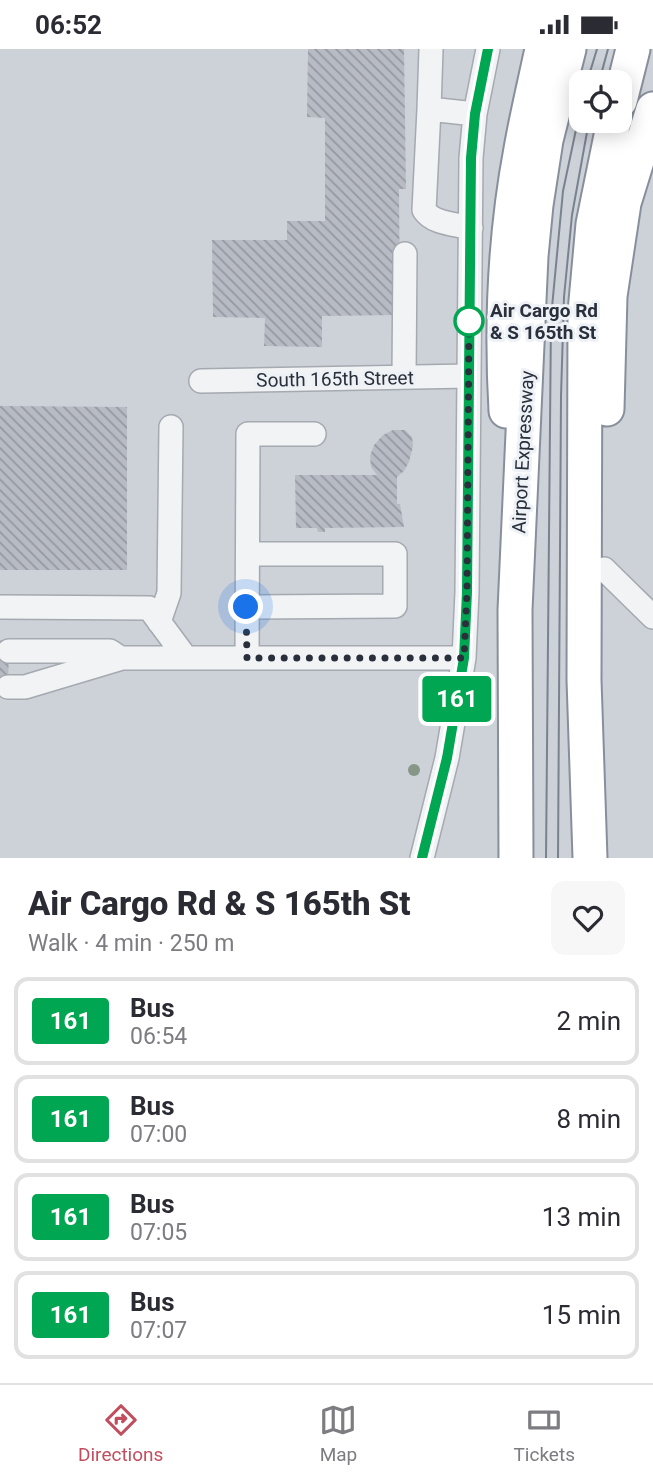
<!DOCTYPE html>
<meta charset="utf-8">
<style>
:root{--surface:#fff;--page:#f7f7f7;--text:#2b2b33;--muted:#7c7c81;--line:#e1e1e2;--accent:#c14e5f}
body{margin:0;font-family:Roboto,sans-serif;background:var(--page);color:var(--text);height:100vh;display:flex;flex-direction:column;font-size:26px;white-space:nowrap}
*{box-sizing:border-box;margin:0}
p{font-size:23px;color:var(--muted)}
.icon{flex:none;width:38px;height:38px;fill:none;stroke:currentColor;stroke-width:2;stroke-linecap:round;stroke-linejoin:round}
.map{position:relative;height:809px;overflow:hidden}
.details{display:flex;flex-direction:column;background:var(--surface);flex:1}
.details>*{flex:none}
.badge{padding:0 14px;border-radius:5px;font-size:24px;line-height:46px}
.controls{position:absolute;left:569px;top:21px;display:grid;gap:14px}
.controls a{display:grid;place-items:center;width:63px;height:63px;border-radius:14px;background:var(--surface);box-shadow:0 4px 18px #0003;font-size:35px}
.you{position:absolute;width:35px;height:35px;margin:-18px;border:5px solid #fff;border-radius:50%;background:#1a73e8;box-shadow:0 0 0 10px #1a73e833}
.map>.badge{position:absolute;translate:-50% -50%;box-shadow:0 0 0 4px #fff}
.round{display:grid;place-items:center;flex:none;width:74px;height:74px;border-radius:14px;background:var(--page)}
.overview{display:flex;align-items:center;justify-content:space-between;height:119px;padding:0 28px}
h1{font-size:33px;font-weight:800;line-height:52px}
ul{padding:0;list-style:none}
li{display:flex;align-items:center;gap:21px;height:88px;margin:0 14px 10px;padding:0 14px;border:4px solid var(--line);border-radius:14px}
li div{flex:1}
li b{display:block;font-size:26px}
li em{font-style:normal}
li .badge{min-width:77px;font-weight:700;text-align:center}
.status{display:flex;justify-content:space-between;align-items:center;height:49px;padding:0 35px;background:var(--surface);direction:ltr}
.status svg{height:19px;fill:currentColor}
.tab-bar{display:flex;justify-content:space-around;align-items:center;height:98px;border-top:2px solid var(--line);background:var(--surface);font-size:19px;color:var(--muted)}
.tab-bar a{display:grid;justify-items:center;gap:4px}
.tab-bar .active{color:var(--accent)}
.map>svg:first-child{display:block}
</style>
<div class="status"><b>06:52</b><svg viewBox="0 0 49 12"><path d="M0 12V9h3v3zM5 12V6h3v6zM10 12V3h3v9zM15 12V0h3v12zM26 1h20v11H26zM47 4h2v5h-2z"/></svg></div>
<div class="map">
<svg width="653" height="809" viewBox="0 0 653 809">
<defs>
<pattern id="building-back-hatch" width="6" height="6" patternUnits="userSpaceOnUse" patternTransform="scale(1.75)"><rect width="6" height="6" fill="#b7bbc3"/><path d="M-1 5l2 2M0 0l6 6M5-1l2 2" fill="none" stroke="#9598a0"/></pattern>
</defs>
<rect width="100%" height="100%" fill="#dfe2e7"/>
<path fill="#cdd1d8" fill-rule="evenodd" d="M0 0H653V809H0ZM581 33H620V72H581Z"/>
<path fill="url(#building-back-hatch)" d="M308 0H404L406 140H399L400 266 322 267V298L264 297 265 269 213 268 212 191H287V172H325V69L307 68Z
M0 357 127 358V521H0Z
M393 381H405L412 388 413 397 409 413 404 422 397 428V455H400L404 478 325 479V483H318L317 479H296L295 426H377L371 418 370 407 374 396 383 386Z
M0 591 9 592 8 643H0Z"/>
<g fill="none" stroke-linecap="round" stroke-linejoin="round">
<g stroke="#a5a9b0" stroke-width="26">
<path id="minor" d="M431 0 429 60 475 65
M429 60 424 161C433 175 456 175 471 179
M404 328 405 205
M201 332 469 327
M604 520 653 568
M0 558 149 559 186 609
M246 558 395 557V505H248
M159 573 169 544 171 378
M9 602H110L119 608
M247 609 248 385H314
M8 638H25L122 609H464
M422 809 447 709 464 609 467 543 471 109 475 65 488 0"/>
</g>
<g stroke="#888f9c" stroke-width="37">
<path id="highway" d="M620 52 633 0
M607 360 610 247 624 154 653 60
M506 362C501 275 505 185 521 100 527 66 535 33 542 0
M516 809 515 561 531 207 536 156 546 91 569 0
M590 809 584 631 585 263 593 175 614 72"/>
</g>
<use href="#minor" stroke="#f1f3f5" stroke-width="23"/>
<use href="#highway" stroke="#fff" stroke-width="33"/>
<path stroke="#7a828f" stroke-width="2" d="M587 33 597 0
M599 33 608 0
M546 809 551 269 563 142 581 57
M558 809 561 347 564 248 572 166 589 72"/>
</g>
<circle fill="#869687" cx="414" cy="721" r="6"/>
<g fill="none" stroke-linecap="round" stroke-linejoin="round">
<g stroke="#fff" stroke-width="16">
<path id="line" d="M422 809 447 709 464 609 467 543 471 109 475 65 488 0"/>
</g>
<use href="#line" stroke="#00a651" stroke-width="10"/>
<path stroke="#29303c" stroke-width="7" stroke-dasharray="0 12.6" d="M246 558 247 609H464L467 543 469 272"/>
</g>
<circle fill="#fff" stroke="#00a651" stroke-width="3.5" cx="469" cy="272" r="14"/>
<g text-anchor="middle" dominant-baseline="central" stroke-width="6" stroke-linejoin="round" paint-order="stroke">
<g font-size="19" font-weight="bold" fill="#29303c" stroke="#eef1f5" text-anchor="start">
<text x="490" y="261">Air Cargo Rd<tspan x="490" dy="22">&amp; S 165th St</tspan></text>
</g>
<g font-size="19" fill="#29303c" stroke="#eef1f5">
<text transform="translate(335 330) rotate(-1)">South 165th Street</text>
<text transform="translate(523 403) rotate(-87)">Airport Expressway</text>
</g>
</g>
</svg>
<div class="controls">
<a><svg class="icon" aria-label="locate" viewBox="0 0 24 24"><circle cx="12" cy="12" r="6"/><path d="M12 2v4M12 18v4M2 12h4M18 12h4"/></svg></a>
</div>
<div class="you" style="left:246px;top:558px"></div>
<b class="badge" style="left:457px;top:650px;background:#00a651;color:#fff">161</b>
</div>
<section class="details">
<div class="overview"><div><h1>Air Cargo Rd &amp; S 165th St</h1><p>Walk · 4 min · 250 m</p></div><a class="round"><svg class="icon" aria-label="heart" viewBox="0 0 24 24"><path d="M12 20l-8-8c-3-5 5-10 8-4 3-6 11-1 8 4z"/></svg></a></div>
<ul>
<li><span class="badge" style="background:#00a651;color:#fff">161</span><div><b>Bus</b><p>06:54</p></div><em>2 min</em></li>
<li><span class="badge" style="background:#00a651;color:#fff">161</span><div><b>Bus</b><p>07:00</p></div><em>8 min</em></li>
<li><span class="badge" style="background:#00a651;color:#fff">161</span><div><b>Bus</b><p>07:05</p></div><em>13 min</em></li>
<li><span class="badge" style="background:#00a651;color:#fff">161</span><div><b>Bus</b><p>07:07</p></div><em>15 min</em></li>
</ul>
</section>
<nav class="tab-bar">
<a class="active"><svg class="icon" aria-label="directions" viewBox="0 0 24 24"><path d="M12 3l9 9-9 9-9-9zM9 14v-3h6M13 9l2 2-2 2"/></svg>Directions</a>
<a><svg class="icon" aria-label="map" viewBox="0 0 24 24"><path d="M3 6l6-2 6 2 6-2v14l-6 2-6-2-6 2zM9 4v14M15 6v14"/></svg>Map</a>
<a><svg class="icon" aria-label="tickets" viewBox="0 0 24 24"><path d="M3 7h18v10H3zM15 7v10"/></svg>Tickets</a>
</nav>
